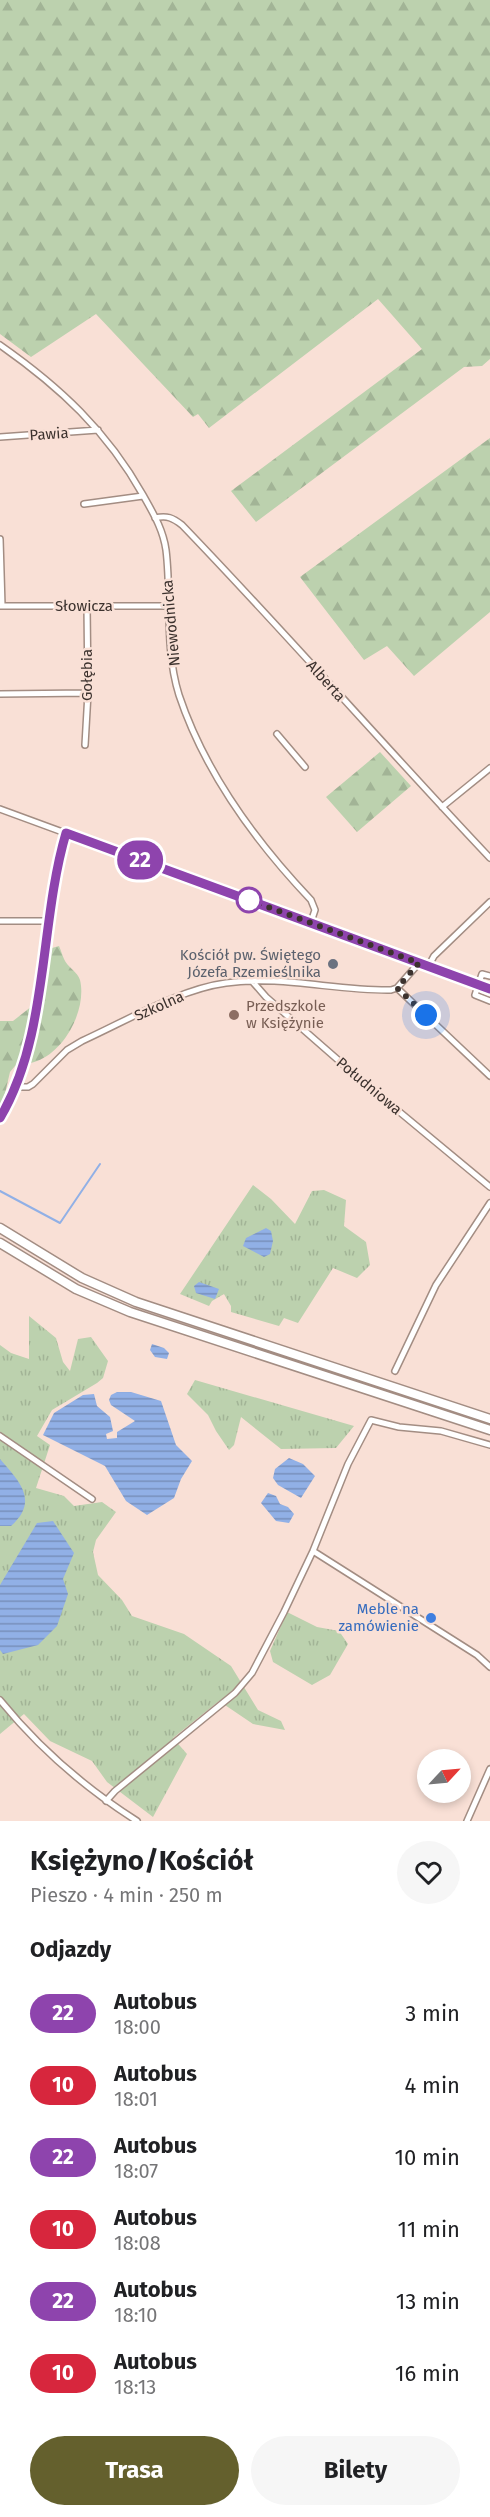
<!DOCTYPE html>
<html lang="pl">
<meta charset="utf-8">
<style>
:root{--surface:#fff;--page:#f6f6f6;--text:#202124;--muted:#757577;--accent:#64602d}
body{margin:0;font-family:"Fira Sans",sans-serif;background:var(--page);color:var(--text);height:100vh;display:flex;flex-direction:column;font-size:22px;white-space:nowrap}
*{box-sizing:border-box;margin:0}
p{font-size:20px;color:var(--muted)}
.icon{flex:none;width:33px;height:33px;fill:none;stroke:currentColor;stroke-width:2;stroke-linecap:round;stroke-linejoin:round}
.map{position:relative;height:1821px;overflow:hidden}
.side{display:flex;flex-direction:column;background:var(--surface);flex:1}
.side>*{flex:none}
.badge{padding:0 12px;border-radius:20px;font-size:21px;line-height:39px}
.needle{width:39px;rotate:64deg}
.fabs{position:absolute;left:417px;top:1749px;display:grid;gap:12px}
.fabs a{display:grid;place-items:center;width:54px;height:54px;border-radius:50%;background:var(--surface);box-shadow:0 3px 9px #0003;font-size:30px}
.you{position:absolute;width:30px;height:30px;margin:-15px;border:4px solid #fff;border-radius:50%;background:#1a73e8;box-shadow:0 0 0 9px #1a73e833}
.map>.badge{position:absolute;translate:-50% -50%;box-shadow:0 0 0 3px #fff}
h2{padding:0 30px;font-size:22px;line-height:54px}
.round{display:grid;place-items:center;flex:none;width:63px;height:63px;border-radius:32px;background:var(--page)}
.head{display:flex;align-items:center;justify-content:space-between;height:102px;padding:0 30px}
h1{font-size:28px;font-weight:700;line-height:45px}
.button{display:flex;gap:12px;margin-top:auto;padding:12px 30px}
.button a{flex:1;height:69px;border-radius:36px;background:var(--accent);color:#fff;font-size:24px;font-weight:700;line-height:69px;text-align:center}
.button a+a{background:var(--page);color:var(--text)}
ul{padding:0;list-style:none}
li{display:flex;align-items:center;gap:18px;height:72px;padding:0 30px}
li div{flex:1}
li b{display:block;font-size:22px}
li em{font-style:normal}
li .badge{min-width:66px;font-weight:700;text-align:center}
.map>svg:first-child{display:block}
</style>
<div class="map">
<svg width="490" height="1821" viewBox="0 0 490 1821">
<defs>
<pattern id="grass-tufts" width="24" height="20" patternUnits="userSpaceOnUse" patternTransform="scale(1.5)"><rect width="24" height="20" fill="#bcd1ae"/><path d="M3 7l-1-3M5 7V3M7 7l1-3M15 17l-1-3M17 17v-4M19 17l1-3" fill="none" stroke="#a2b496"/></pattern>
<pattern id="forest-firs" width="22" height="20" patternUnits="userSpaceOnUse" patternTransform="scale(1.5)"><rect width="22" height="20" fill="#bcd1ae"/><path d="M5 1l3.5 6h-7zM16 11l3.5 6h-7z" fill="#a2b496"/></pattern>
<pattern id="water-rules" width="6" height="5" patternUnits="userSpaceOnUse" patternTransform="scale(1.5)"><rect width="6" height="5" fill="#91b0e6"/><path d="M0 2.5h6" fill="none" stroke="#7890bb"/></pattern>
</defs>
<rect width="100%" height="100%" fill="#f9e0d6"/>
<path fill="url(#grass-tufts)" d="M253 1185 271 1199 295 1224 312 1191 324 1190 346 1200 344 1226 366 1242 370 1265 357 1278 333 1268 298 1323 284 1318 279 1326 231 1312V1306L224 1294 212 1301 209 1306 180 1294Z
M29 1316 56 1338 63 1362 70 1371 78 1339 91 1337 108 1361 103 1378 97 1383 52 1410 37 1436 50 1445 36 1488 64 1496 74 1506 102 1502 116 1512 96 1540 93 1552 98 1575 122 1600 132 1616 184 1634 231 1666 258 1710 281 1721 285 1730 253 1724 219 1701 173 1738 187 1754 153 1817 107 1782 92 1761 50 1741 24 1714 0 1734V1345L11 1353 29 1359Z
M195 1380 354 1426 336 1448 281 1449 241 1417 234 1445 229 1450 216 1431 208 1415 187 1394Z
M287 1612 317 1627 339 1631 348 1644 330 1675 312 1685 273 1662 270 1651Z"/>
<path fill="url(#forest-firs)" d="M0 0H490V359L482 366 464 367 256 522 231 491 422 349 378 299 209 428 198 414 193 417 96 314 31 357 0 334Z
M490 438V612L414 676 387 646 364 660 300 577Z
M380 752 411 786 357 832 326 797Z
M59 946C61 950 62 955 64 959 67 967 78 972 80 980 87 1009 65 1051 37 1061 30 1064 22 1064 15 1066L10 1072 3 1102 0 1106V1021H13L41 999 52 948Z"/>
<path fill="url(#water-rules)" d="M266 1228 271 1231 273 1241 270 1254 264 1257 243 1246 246 1238Z
M199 1282 219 1289 215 1299 196 1293 194 1286Z
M152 1344 164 1348 169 1353 167 1359 155 1357 150 1350Z
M117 1392H131L161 1401 176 1445 192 1461 181 1479 174 1498 147 1515 126 1501 105 1466 43 1435 54 1413 83 1395 94 1394 97 1406 110 1417 113 1431 106 1434 107 1439 117 1438V1432L135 1421 111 1405 109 1400 111 1395Z
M289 1458 303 1464 315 1476 301 1498 278 1485 273 1478 275 1469Z
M0 1459C20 1482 39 1501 11 1526H0Z
M268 1493 276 1496 280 1504 288 1507 294 1514 289 1523 276 1521 261 1503Z
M53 1521 74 1553 63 1579 68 1594 57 1626 38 1645 3 1654 0 1650V1585L37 1523Z"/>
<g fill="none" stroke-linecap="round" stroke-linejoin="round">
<path stroke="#91b0e6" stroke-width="2" d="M0 1191 60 1223 100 1164"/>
<g stroke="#a38d83" stroke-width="8">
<path id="street" d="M0 345C60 387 107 431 143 495 153 513 163 529 166 550 172 598 164 647 179 695 205 773 255 841 311 900L315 910 311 922
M0 437 98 430
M84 504 143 496
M155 518C167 515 173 518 182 525 287 634 386 748 490 858
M0 539 2 606
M0 606H167
M0 694 88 693
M277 734 305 767
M85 745 88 693 87 606
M442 807 490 768
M0 809 490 989
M0 921H48
M428 967 434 956 490 902
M490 976 482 974 475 995 490 1001
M252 981 266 997 361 1080 490 1187
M397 988 490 1076
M15 1087H28L33 1084 67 1050 82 1041C126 1021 180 989 226 983 281 975 336 991 391 990L397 988 419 963
M0 1118C50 1033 39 926 66 833
M395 1371 436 1285 490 1203
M0 1436 92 1499
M313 1551 477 1655 490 1667
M0 1700C39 1748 85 1788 137 1821
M106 1801 115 1791 235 1693 252 1673 284 1612 313 1551 348 1464 371 1420 399 1427 441 1431 490 1445
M467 1821 490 1769"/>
</g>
<g stroke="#a38d83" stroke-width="11">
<path id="secondary" d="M0 1228 82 1278 136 1302 490 1419
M0 1243 76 1289 130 1312 490 1430"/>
</g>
<use href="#street" stroke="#fff" stroke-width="5"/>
<use href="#secondary" stroke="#fff" stroke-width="8"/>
</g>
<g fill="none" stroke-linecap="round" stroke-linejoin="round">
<g stroke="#fff" stroke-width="14">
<path id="line" d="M0 1118C49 1035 39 925 66 833L490 989"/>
</g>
<use href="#line" stroke="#8e44ad" stroke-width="9"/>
<path stroke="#3c322e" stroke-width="6" stroke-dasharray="0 10.8" d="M249 900 419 963 397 988 426 1015"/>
</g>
<circle fill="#fff" stroke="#8e44ad" stroke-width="3" cx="249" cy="900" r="12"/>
<circle fill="#6b7280" stroke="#f9e0d6" stroke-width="2" cx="333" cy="964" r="6"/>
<circle fill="#8d6e63" stroke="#f9e0d6" stroke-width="2" cx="234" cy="1015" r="6"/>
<circle fill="#3f7fe0" stroke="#f9e0d6" stroke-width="2" cx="431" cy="1618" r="6"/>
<g text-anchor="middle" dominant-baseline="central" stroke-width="5" stroke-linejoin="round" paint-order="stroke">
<g font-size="15" fill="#3c322e" stroke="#f9e0d6">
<text transform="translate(49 434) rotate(-4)">Pawia</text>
<text x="84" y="606">Słowicza</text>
<text transform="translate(171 623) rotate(-95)">Niewodnicka</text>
<text transform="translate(87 675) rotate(-90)">Gołębia</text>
<text transform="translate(326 681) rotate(48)">Alberta</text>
<text transform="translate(159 1006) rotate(-24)">Szkolna</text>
<text transform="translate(369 1086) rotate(40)">Południowa</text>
</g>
<g font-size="15" fill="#5b616d" stroke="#f9e0d6" text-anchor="end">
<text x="321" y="955">Kościół pw. Świętego<tspan x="321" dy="17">Józefa Rzemieślnika</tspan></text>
</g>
<g font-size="15" fill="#785e54" stroke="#f9e0d6" text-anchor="start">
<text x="246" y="1006">Przedszkole<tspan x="246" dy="17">w Księżynie</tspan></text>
</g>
<g font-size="15" fill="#366cbe" stroke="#f9e0d6" text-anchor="end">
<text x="419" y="1609">Meble na<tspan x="419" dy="17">zamówienie</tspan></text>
</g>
</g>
</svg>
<div class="fabs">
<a><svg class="needle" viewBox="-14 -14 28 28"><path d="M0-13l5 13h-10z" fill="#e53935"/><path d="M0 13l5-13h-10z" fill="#757577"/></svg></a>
</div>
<div class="you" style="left:426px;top:1015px"></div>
<b class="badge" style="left:140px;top:860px;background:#8e44ad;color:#fff">22</b>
</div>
<section class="side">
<div class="head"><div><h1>Księżyno/Kościół</h1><p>Pieszo · 4 min · 250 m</p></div><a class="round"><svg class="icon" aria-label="heart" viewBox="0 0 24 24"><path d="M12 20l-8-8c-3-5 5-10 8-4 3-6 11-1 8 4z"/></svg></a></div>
<h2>Odjazdy</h2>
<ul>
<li><span class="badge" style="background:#8e44ad;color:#fff">22</span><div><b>Autobus</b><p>18:00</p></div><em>3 min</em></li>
<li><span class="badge" style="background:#d7263d;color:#fff">10</span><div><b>Autobus</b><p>18:01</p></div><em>4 min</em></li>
<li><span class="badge" style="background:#8e44ad;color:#fff">22</span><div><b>Autobus</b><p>18:07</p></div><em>10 min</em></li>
<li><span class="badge" style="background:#d7263d;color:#fff">10</span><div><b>Autobus</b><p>18:08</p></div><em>11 min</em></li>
<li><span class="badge" style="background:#8e44ad;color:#fff">22</span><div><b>Autobus</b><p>18:10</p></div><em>13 min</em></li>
<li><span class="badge" style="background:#d7263d;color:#fff">10</span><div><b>Autobus</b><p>18:13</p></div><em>16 min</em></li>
</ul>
<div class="button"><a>Trasa</a><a>Bilety</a></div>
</section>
